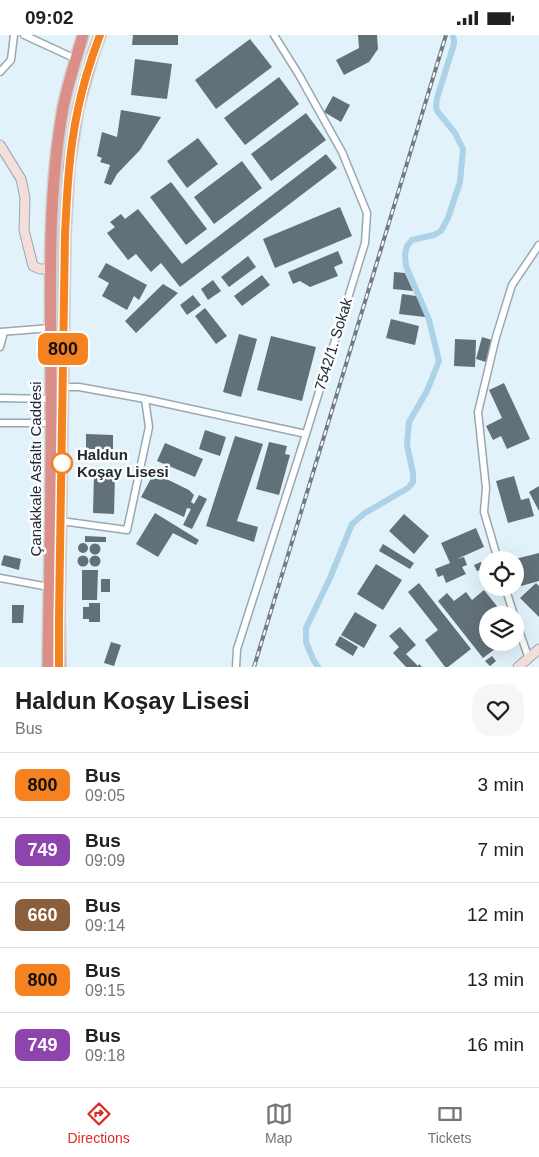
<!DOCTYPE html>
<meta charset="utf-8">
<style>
:root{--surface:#fff;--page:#f6f6f6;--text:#202124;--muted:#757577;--line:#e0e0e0;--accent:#d93025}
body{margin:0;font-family:Helvetica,sans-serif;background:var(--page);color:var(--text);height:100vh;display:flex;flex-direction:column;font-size:19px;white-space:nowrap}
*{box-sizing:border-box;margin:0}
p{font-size:16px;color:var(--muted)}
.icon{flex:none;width:28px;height:28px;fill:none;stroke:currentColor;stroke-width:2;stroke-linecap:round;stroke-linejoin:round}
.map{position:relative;height:632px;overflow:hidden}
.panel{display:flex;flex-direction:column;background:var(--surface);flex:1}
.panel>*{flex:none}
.badge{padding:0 10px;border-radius:8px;font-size:18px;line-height:32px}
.fabs{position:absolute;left:479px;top:516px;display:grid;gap:10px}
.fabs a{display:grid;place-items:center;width:45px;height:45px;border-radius:50%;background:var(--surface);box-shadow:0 5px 20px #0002;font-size:25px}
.map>.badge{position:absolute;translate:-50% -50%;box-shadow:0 0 0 2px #fff}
.round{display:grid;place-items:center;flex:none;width:52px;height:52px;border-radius:20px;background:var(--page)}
.head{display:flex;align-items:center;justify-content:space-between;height:85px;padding:0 15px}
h1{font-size:24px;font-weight:600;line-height:38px}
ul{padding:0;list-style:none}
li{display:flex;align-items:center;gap:15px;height:65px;padding:0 15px;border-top:1px solid var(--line)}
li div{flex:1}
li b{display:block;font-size:19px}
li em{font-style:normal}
li .badge{min-width:55px;font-weight:700;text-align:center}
.status{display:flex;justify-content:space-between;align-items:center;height:35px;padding:0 25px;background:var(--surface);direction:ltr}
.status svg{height:14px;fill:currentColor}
.dock{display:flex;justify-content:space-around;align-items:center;height:70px;border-top:1px solid var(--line);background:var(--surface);font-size:14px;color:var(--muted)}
.dock a{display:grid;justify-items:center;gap:2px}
.dock .current{color:var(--accent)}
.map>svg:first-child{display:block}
</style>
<div class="status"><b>09:02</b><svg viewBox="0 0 49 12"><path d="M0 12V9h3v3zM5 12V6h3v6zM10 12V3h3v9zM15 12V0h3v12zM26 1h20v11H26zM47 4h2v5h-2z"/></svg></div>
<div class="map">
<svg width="539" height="632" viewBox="0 0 539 632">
<rect width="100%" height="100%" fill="#e2f2fa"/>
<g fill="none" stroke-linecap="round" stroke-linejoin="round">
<path stroke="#abd2e6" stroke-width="6" d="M318 632 313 624 306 607V593L330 543 352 489 365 478 408 453 413 447V438L407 410 409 387 427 356 439 326 429 285 406 231 405 219 407 211 412 205 434 200 441 196 448 183 460 147 463 114 455 98 438 77 436 73 437 63 454 9V4L453 2"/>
</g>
<path fill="#627078" d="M133 0H178V10H132Z
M358 0H377L378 14 369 27 344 40 336 25 359 13Z
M250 4 272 32 216 74 195 45Z
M135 24 172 29 167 64 131 60Z
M279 42 299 69 245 110 224 83Z
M333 61 350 70 341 87 324 77Z
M121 75 161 82 140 115 117 139 111 150 104 148 110 130 100 127 102 123 97 121 102 97 117 102Z
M306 78 326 105 271 146 251 119Z
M198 103 218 129 187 153 167 126Z
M326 119 337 133 180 252 161 228 151 237 136 219 128 225 107 198 115 192 110 187 121 179 125 184 138 174 182 229Z
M242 126 262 153 214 189 194 162Z
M171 147 207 194 186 210 150 162Z
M340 172 352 201 275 233 263 204Z
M338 216 343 228 334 232 338 241 310 252 300 246 293 249 288 237Z
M248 221 256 232 229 252 221 242Z
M106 228 147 250 139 265 134 261 127 275 102 261 109 248 98 242Z
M394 237 405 238 413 256 393 254Z
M262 240 270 250 242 271 234 261Z
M213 245 221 256 208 265 201 254Z
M163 249 178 258 136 298 125 286Z
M402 259 416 261 425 282 399 279Z
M193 260 201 270 187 280 180 270Z
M205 273 227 301 216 309 195 281Z
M391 284 419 291 415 310 386 303Z
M239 299 257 304 241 362 223 357Z
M271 301 316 312 302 366 257 355Z
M482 302 492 305 486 327 476 324Z
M455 304 476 305 475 332 454 331Z
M504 348 530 404 507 414 501 401 493 405 486 391 502 383 489 355Z
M205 395 226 402 220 421 199 414Z
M86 399 113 400V414H86Z
M235 401 263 409 237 486 258 492 254 507 206 491Z
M269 407 287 411 285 419 290 420 279 460 256 454Z
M165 408 203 424 195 442 157 426Z
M94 438 115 439 114 479 93 478Z
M154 438 189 455 194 460 191 467 194 469 199 460 207 464 192 494 183 490 191 474 187 473 184 482 141 462Z
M514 441 521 465 529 463 534 481 508 488 496 446Z
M539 451V476L529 457Z
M155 478 199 505 196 510 173 498 158 522 136 509Z
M404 479 429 501 414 519 389 496Z
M476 493 484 512 457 524 464 522 467 530 462 532 466 539 446 548 443 540 438 542 435 534 450 528 441 508Z
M85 501 106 502V507H85Z
M78 513a5 5 0 1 1 10 0a5 5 0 1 1-10 0Z
M89.5 514a5.5 5.5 0 1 1 11 0a5.5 5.5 0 1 1-11 0Z
M383 509 414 528 410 534 379 516Z
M539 518V546L521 551 515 524Z
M4 520 21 524 19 535 1 530Z
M89.5 526a5.5 5.5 0 1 1 11 0a5.5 5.5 0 1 1-11 0Z
M77.5 526a5.5 5.5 0 1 1 11 0a5.5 5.5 0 1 1-11 0Z
M481 527 484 534 477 536 474 530Z
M376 529 402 545 383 575 357 559Z
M82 535H98L97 565H82Z
M101 544H110V557H101Z
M419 548 471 614 448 632H445L425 605 438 595 408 557Z
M536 548 539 551V582L520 563Z
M484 555 500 575 494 580H488V608H503L483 623 438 566 447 558 454 566 466 557 472 565Z
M89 568H100V587H89V584H83V572H89Z
M12 570H24L23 588H12Z
M355 577 377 590 364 613 341 600Z
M400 592 416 610 406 619 418 631 419 629 422 632H406L393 618 399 612 389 601Z
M340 601 358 612 353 621 335 610Z
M111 607 121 610 114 631 104 628Z
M492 621 496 626 490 631 485 626Z"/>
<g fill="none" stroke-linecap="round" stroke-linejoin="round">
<g stroke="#99a8b0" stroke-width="9">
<path id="street" d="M24 0 76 24
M0 37 11 25 14 0
M0 297 51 293
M0 312 4 297
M63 352H79L145 364 306 399
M0 363 51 364
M0 388H51
M61 486 127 495 149 392 145 364
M498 525 484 477 486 453 478 377 496 302 512 250 539 210
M0 543 49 552
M505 552 514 580
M515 584 529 624
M236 632 237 614 306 399 365 208 367 178 342 117 299 40 274 0"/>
</g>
<g stroke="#99a8b0" stroke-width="11">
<path id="secondary" d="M0 110 21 144 25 163 24 195 33 231 40 234H50
M518 632 539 614"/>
</g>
<g stroke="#cfd0d1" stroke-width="14">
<path id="highway" d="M48 632C49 543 52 453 51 363 51 267 46 169 63 73 68 48 76 24 83 0
M60 632 59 580 65 200 69 130 78 73 93 19 100 0"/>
</g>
<use href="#street" stroke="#fff" stroke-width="6"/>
<use href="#secondary" stroke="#f4dedc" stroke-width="9"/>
<use href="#highway" stroke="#da9089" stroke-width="11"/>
<g stroke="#717b80" stroke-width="4">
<path id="rail" d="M254 632 446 0"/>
</g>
<use href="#rail" stroke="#fafdff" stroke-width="2" stroke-dasharray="5.5" stroke-linecap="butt"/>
</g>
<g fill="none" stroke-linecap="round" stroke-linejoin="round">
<g stroke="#fff" stroke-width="11">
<path id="line" d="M59 632V580L65 200C67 158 69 115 78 74 83 49 91 24 100 0"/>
</g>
<use href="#line" stroke="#f58220" stroke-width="8"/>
</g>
<circle fill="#fff" stroke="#f58220" stroke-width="2.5" cx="62" cy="428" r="10"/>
<g text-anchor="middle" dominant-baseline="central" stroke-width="5" stroke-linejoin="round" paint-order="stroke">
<g font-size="15" fill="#23292c" stroke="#fafdff">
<text transform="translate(333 309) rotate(-73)">7542/1. Sokak</text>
<text transform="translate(35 434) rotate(-90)">Çanakkale Asfaltı Caddesi</text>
</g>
<g font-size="15" font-weight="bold" fill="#23292c" stroke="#fafdff" text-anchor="start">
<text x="77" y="419">Haldun<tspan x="77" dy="17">Koşay Lisesi</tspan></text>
</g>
</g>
</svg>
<div class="fabs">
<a><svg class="icon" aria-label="locate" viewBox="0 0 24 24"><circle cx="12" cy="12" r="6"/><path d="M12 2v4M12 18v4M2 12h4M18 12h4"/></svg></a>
<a><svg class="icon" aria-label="layers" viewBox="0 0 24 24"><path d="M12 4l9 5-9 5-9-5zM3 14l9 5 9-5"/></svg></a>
</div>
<b class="badge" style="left:63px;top:314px;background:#f58220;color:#111">800</b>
</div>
<section class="panel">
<div class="head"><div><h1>Haldun Koşay Lisesi</h1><p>Bus</p></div><a class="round"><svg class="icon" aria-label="heart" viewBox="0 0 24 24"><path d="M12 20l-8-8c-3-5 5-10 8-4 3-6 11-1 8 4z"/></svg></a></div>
<ul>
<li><span class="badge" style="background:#f58220;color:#111">800</span><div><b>Bus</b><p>09:05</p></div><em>3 min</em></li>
<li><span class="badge" style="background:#8e44ad;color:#fff">749</span><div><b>Bus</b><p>09:09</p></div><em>7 min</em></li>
<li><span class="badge" style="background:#8b5e3c;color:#fff">660</span><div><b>Bus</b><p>09:14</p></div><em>12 min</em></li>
<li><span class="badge" style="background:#f58220;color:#111">800</span><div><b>Bus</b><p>09:15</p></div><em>13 min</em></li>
<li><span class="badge" style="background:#8e44ad;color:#fff">749</span><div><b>Bus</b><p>09:18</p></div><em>16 min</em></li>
</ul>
</section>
<nav class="dock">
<a class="current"><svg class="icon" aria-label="directions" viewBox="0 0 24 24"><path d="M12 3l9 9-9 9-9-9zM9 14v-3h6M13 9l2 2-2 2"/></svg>Directions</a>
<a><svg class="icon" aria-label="map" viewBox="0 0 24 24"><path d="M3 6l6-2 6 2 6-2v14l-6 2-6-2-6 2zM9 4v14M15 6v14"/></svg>Map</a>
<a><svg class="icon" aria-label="tickets" viewBox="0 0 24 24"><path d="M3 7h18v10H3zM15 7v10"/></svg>Tickets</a>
</nav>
